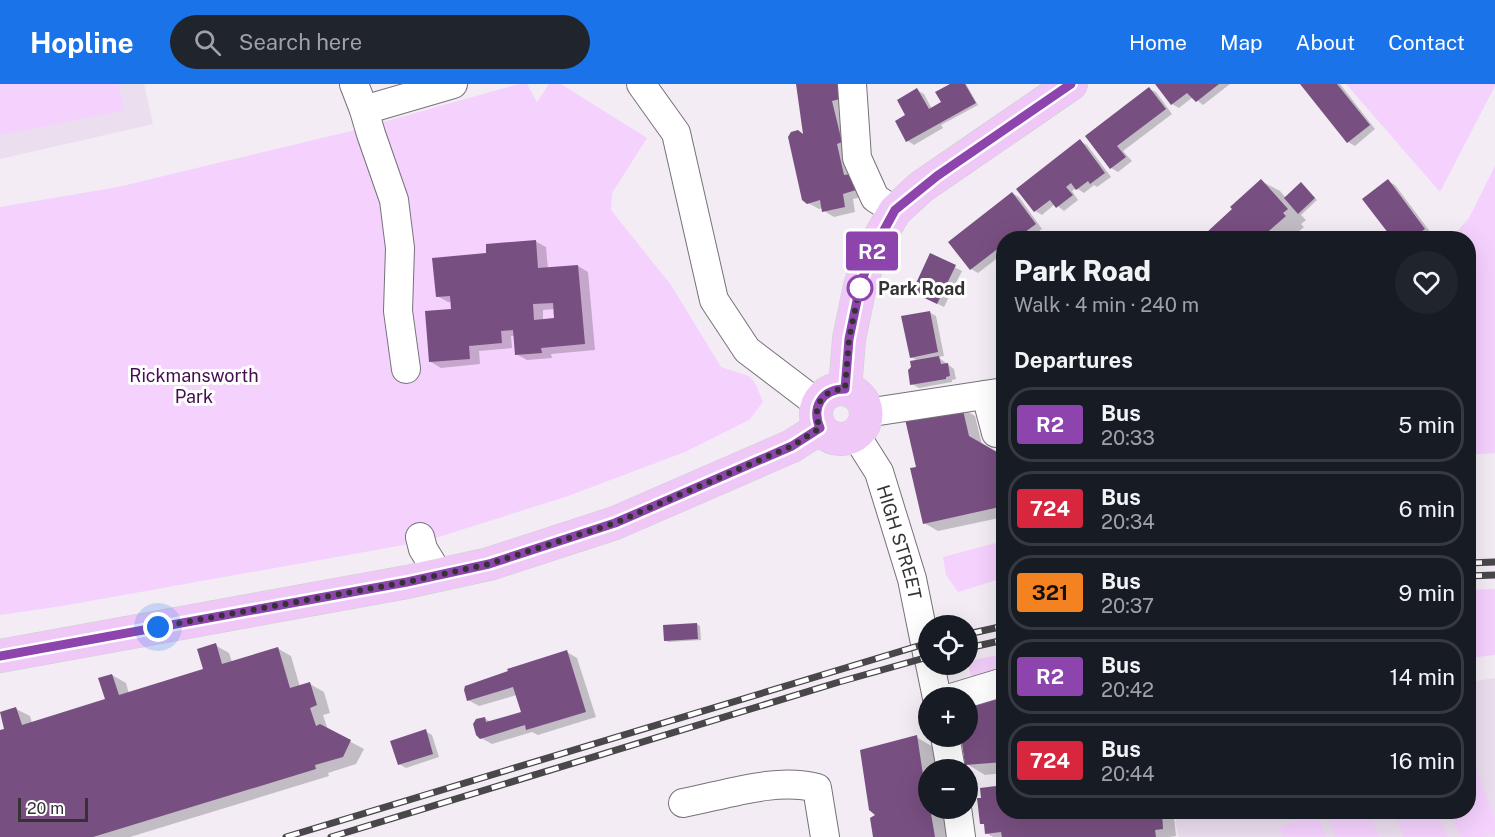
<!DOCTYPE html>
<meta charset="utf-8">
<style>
:root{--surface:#171b24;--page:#20242c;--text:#f1f3f6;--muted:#9ea1a6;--line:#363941;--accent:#1a73e8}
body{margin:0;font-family:"Public Sans",sans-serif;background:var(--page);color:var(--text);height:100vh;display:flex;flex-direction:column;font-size:22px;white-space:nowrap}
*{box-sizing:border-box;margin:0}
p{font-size:20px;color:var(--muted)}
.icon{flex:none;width:33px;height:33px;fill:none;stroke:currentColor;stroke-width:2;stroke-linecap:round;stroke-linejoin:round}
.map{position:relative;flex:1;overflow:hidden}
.panel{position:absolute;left:996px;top:147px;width:480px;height:588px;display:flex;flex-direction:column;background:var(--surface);border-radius:24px;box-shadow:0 6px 24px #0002}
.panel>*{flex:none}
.badge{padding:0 12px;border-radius:4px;font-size:21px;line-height:39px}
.buttons{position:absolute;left:918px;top:531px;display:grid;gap:12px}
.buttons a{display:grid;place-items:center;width:60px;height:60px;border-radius:50%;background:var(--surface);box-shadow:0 6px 24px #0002;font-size:30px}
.scale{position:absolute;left:18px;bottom:15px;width:70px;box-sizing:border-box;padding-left:6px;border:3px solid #353235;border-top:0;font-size:16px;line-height:21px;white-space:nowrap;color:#353235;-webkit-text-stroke:4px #fff;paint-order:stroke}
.you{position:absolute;width:30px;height:30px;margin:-15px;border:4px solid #fff;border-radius:50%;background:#1a73e8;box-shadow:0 0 0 9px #1a73e833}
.map>.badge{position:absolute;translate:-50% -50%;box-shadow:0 0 0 3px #fff}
h2{padding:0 18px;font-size:22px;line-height:54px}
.round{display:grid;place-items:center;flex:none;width:63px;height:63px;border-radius:32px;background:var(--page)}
.headline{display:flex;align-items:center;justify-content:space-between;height:102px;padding:0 18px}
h1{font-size:28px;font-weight:800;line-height:45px}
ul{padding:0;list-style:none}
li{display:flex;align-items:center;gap:18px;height:75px;margin:0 12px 9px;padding:0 6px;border:3px solid var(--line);border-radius:24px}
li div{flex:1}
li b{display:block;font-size:22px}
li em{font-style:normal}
li .badge{min-width:66px;font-weight:700;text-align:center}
header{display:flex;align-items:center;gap:36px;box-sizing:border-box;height:84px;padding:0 30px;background:var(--accent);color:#fff}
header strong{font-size:28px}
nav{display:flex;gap:33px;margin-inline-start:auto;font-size:21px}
.search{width:420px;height:54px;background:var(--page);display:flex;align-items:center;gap:15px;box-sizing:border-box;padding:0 21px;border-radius:33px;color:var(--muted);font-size:22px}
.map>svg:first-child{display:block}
</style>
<header>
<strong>Hopline</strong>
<div class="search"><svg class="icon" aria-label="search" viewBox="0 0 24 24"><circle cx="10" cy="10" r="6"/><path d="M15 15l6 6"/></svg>Search here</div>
<nav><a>Home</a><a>Map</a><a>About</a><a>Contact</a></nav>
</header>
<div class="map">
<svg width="1495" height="753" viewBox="0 0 1495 753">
<rect width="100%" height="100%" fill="#f3ecf5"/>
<path fill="#ebdeee" d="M0 0H144L153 40 0 75Z
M1495 594V753H1179L1175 738 1183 728H1468L1469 598Z"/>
<path fill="#f5d1fe" d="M0 0H118L125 26 0 51Z
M519 0H527L537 18 549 0H561L647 54 612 109 611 126 671 201 721 283 749 292 755 299 763 318 749 336 685 368 568 412 426 457 62 522 0 531V123L118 103 351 47Z
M1346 0H1495V2L1440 108Z
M1495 82V369L1469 371 1468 154H1451L1469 134Z
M1003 457V494L958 508 946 491 943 473Z
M1495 505V571L1469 574V506Z
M1003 570V593L972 598 968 577Z
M1469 666 1495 733V749L1484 753H1460L1450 728H1468Z
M1326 728H1369L1379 753H1336Z
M1394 728H1437L1447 753H1404Z
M1317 729 1326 753H1283L1279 744Z"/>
<path fill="#0003" fill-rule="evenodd" d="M798 0H852L866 112 853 115 855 128 834 133 824 127 823 124 819 125 808 119 805 52Z
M953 0H966L978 21 941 41 943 44 914 61 908 57 907 31 917 6 924 10 932 25 943 18Z
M1157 0H1230L1203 21 1193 13 1179 24 1172 20Z
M1302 0H1340L1375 45 1355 62 1348 58Z
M1149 5 1156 8 1172 30 1123 67 1132 77 1118 88 1111 84 1087 52Z
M1080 57 1087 61 1111 93 1097 103 1094 101 1084 109 1076 104 1072 107 1078 116 1064 127 1055 120 1042 131 1035 127Z
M1261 97 1280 107 1286 114 1304 102 1317 116 1301 131 1306 136 1301 140 1304 143 1291 154H1198L1204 149 1207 150Z
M1388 97 1395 101 1431 149 1424 154H1394L1364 115Z
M1012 109 1019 113 1042 145 1029 154H1004V169L978 189 971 185Z
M535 157 546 163 548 185 578 182 588 188 595 266 551 270 552 274 527 276 516 270 515 252H511L512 264 479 267 480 280 441 284 431 278 453 226 452 218H448L437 212 488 170ZM555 225 556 235 543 236V226Z
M931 171 962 187 944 223 920 211Z
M929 228 936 232 944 272 938 273 954 285 956 295 952 296V298L919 304 912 300 918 277 911 273Z
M962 324 975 332 982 361 997 369 1004 368V433L938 447 924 439 918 384Z
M697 540 700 542 701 556 668 558 665 556Z
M215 561 229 569 232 578 277 564 291 572 300 603 310 600 324 608 330 629 323 631 328 646 364 665 356 680 328 689 329 692 130 753H0V648L6 646 16 625 30 632 32 639 107 616 112 591 126 599 129 610 205 586Z
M567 568 577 574 596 633 538 651 532 648 492 660 481 654 484 634 491 638 523 629 517 611 479 622 468 616Z
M1004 612V689L985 691 967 680 968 617Z
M425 647 432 651 439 673 406 684 399 680Z
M916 653 935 664 939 686H928V724H946L951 753H874L877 731Z
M1004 728H1060V730L1079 728H1187V731L1174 733 1176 752 1169 753H993L986 749 985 741 981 739Z"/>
<path fill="#784f81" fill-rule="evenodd" d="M796 0H843L844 14 832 17 842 58 837 60 844 91 853 90 856 106 843 110 845 123 822 128 820 116 807 120 802 116 788 53 791 48 798 46 803 50Z
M950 0H965L976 19 906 58 895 37 905 31 897 16 917 4 929 25 941 18 935 8Z
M1155 0H1219L1196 18 1187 9 1171 21Z
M1300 0H1337L1370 41 1347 59Z
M1149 3 1166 25 1117 62 1126 73 1110 85 1085 52Z
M1080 55 1105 89 1090 100 1088 97 1076 106 1071 99 1066 103 1073 111 1056 124 1050 116 1034 128 1016 105Z
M1261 95 1288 125 1283 129 1286 132 1261 154H1195L1204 147 1206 149 1232 125 1230 123Z
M1388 95 1425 145 1412 154H1392L1362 115Z
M1301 98 1315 114 1298 130 1284 114Z
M1012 108 1036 140 1017 154H1004V160L970 186 948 158Z
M536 156 538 184 578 181 585 260 541 264 542 269 515 271 513 246 501 247 502 259 469 262 470 275 429 278 425 227 451 225 450 212 436 213 432 174 486 169V160ZM553 219 554 234 534 236 533 220Z
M930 169 956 181 937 220 912 208Z
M930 227 938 268 910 274 901 232Z
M939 272 941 280 948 279 950 292 946 293V295L910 301 908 286 911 283 910 277Z
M962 322 969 352 997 368 1004 366V422L923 440 910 384 916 383 905 335Z
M697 539 698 555 664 557 663 541Z
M216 559 222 580 278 563 290 604 310 598 317 621 310 624 316 642 320 640 351 656 343 673 315 681 316 685 93 753H0V646L4 645 0 628 16 623 22 641 105 615 98 594 112 590 119 611 203 585 197 565Z
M567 566 586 628 526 646 525 641 480 655 476 651 473 640 476 635 485 633 486 638 521 628 513 603 467 617 464 606 465 602 508 587 507 585Z
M1004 611V678L965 681 961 652H968V615Z
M426 645 433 670 398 681 390 657Z
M917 651 928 724H930L935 753H873L870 734 875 731 869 726 860 666Z
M1004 701V728H1048V730L1066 728H1162L1163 745 1155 746 1156 753H1002L1001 748 985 750 984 740H980L977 714H981L980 704Z"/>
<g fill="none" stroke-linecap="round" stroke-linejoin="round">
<g stroke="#777179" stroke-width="30">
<g id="minor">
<path d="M354 0 364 26 371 50 394 116 400 164 398 227 406 285"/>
<path d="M641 0 676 49 714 216 747 266 818 320"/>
<path d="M852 0 857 74 875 114 895 127"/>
<path d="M364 26 453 0"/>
<path d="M986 311 996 349 1004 348"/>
<path d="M866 329 1004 308"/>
<path id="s1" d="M855 350 879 388 912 495 928 574"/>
<path d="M420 453 423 465 439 491"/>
<path d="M930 580 937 614"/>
<path d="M951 614 1004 598"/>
<path d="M945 652 951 686"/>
<path d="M683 719C725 711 776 693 817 704L825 753"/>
<path d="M957 724 961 753"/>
</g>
</g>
<g stroke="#cfcecf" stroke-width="34">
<path id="major" d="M845 305 849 255 860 202 871 168 895 127 921 103 1071 0
M816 330a25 25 0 1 1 50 0a25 25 0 1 1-50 0Z
M0 572 407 498 489 480 615 439 792 362 820 344"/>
</g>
<use href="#minor" stroke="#fff" stroke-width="28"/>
<use href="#major" stroke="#efc8f8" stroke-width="33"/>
<g stroke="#4a474b" stroke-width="7">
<path id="rail" d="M1468 479 1495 478
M1468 492 1495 491
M968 550 1004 542
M968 564 1004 556
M286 753 928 559
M331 753 839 598 928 573"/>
</g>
<use href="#rail" stroke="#fff" stroke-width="4.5" stroke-dasharray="14" stroke-linecap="butt"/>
</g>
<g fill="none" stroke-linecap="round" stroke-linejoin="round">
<g stroke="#fff" stroke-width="14">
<path id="line" d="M0 572 407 498 489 480 615 439 792 362 820 344C811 323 822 305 845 305L849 255 860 202 872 168 895 126 937 92 1071 0"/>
</g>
<use href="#line" stroke="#8e44ad" stroke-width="9"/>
<path stroke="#353235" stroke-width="6" stroke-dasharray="0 10.8" d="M158 543 407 498 489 480 615 439 792 362 820 344C811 323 822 305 845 305L849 255 860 202V204"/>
</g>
<circle fill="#fff" stroke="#8e44ad" stroke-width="3" cx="860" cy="204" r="12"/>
<g text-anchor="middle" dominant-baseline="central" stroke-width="6" stroke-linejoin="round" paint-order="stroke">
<g font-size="18" font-weight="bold" fill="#353235" stroke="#fff" text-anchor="start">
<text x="878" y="204">Park Road</text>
</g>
<g font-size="18" fill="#450e51" stroke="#fff">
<text x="194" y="291">Rickmansworth<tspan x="194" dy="21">Park</tspan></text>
</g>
<g font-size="18" fill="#353235" stroke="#fff">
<text stroke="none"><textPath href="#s1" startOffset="118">HIGH STREET</textPath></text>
</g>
</g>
</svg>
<div class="buttons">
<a><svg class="icon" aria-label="locate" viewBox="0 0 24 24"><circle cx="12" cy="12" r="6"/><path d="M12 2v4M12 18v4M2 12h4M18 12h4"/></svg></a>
<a>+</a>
<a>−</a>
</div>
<div class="scale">20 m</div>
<div class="you" style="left:158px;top:543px"></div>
<b class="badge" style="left:872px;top:167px;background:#8e44ad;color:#fff">R2</b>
<section class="panel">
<div class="headline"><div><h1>Park Road</h1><p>Walk · 4 min · 240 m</p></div><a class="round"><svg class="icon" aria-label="heart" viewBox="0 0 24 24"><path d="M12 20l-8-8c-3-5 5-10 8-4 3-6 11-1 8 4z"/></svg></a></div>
<h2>Departures</h2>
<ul>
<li><span class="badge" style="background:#8e44ad;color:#fff">R2</span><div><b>Bus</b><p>20:33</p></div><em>5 min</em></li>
<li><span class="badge" style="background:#d7263d;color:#fff">724</span><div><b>Bus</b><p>20:34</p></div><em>6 min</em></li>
<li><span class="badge" style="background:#f58220;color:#111">321</span><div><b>Bus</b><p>20:37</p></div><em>9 min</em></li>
<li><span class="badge" style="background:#8e44ad;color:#fff">R2</span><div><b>Bus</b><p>20:42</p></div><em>14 min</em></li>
<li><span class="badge" style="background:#d7263d;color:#fff">724</span><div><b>Bus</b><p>20:44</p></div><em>16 min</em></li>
</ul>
</section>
</div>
